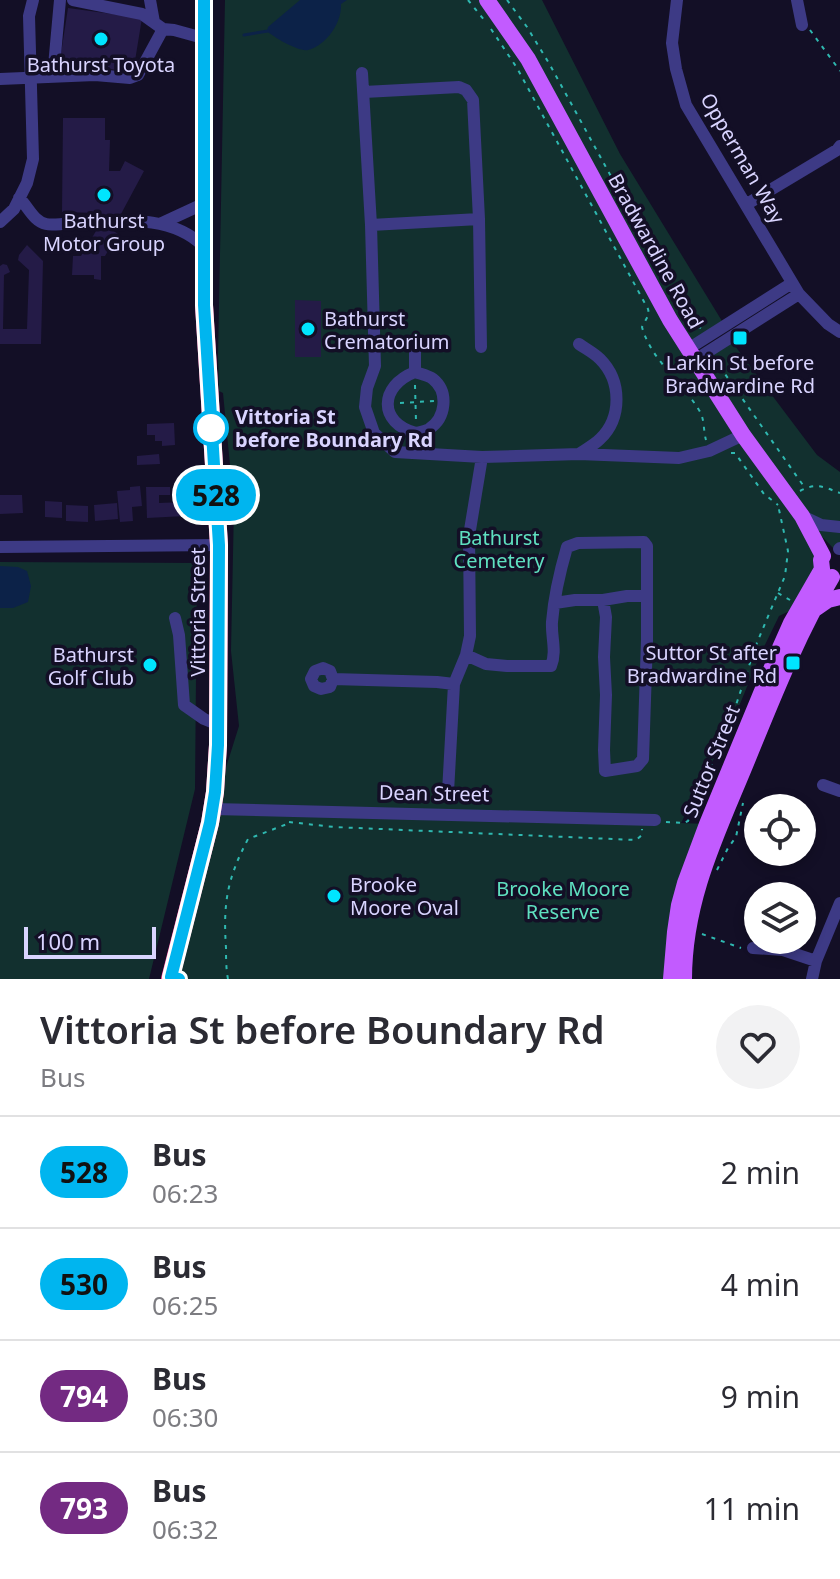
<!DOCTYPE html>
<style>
:root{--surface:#fff;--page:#f2f2f3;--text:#2b2b33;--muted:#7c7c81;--line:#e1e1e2}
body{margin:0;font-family:"Noto Sans",sans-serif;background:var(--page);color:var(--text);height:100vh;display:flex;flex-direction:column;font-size:30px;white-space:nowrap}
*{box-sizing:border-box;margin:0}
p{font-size:26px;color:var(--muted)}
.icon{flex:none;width:44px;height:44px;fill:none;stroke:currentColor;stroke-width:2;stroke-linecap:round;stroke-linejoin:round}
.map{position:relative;height:979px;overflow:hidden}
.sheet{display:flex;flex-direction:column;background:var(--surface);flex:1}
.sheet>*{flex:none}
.badge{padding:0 16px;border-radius:26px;font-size:28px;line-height:52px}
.tools{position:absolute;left:744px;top:794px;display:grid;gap:16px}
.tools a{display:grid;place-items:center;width:72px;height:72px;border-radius:50%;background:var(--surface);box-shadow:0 4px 12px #0003;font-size:40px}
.scale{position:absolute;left:24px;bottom:20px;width:132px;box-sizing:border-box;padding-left:8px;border:4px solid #d9d4ff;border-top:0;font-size:22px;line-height:28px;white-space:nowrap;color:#d9d4ff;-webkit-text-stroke:6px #130f26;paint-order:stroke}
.map>.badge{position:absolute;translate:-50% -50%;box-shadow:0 0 0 4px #fff}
.round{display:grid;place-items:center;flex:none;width:84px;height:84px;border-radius:42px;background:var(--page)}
.overview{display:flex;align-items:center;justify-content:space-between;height:136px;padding:0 40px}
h1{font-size:38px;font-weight:600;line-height:60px}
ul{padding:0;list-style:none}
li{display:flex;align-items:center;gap:24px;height:112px;padding:0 40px;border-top:2px solid var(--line)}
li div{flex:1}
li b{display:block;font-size:30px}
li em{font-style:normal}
li .badge{min-width:88px;font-weight:700;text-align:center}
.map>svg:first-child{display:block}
</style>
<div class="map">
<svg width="840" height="979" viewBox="0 0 840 979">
<rect width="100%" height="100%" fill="#130f26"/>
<path fill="#12302f" d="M225 0H542L620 154 725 326 688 349 694 360 729 338 817 455 840 472V548L834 549 805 519 823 556 800 606 779 616 760 655 733 721 681 823 707 824 671 979H170L213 809 239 726 231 651 234 506 223 393 219 391 218 356Z
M0 562 197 563 195 789 149 979H0Z"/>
<path fill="#0c2248" d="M300 0H347L341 4C342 22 327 45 308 50 299 52 273 37 267 31L268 27Z
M0 566 18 567 27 571 31 586 28 602 13 608H0Z"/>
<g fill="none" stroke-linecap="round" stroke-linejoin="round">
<path stroke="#0c2248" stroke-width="3" d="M244 35 268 31"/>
</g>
<path fill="#241b47" d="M68 8 142 18 133 73 60 60Z
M63 118H105V140H110L109 171H120L125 161 144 171 121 214H112V230L118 234 105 256H101V280L94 279V275H72L73 256H81L96 231V213L62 212Z
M27 245 43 261 41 344H0V266L3 264 7 265 10 272 4 275 3 329H27L29 270 18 260 19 255Z
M295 300 321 301V357H295Z
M174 423 175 445 162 446V441H155V435H147V424Z
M159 454 160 464 137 465V456Z
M140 486 142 506 132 507 133 521 120 522 117 491 130 490V487Z
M146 487H170V495H159V503L184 502 185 516 147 518Z
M0 495H22L23 513 0 514Z
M45 501 62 502V518L45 517Z
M117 503 118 519 95 521 94 505Z
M66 505 88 506V522L66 521Z"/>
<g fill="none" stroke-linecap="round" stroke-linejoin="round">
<path stroke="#2fb8b0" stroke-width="2" stroke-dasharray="4 6" stroke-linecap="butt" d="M468 0 485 21
M507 0 527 27 550 65 693 326 702 328
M491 29 517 68 648 309 649 314 642 327C651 360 682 382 699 410 705 419 703 430 706 440
M810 30 840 71
M719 357 718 364 805 488
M415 385 416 422
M400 403 434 401
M731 453H735L764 494 778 505
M800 491C817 482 823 487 840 493
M778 593 790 600
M289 822 334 827 636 840 642 835V829
M666 822 684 823 688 821 730 723 756 645 785 576 788 551 778 505
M717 870 728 848 736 837 743 803
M702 934 741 948
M228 979C226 969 226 958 226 948 223 903 227 879 248 839L287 824 288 820"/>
<path stroke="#3d3a85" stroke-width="12" d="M73 0 142 14 163 29
M150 0 154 22
M677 0 672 43 676 69 686 105 799 294 828 324 840 332
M797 0 802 25
M362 73 371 225 375 366 367 388 365 407 374 433 395 452 482 457 579 454 679 458 709 451 743 435
M53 77 60 0
M0 79 95 75 130 78 138 75 163 29 174 30 203 38
M364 92 459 87 466 90 473 100 479 219 481 347
M19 198C28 206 33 221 46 224 54 226 68 223 77 222 119 221 171 214 203 246
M747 204 837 150 840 146
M0 222 14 209 27 183 33 159 29 16 33 0
M162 223 203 204
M371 225 479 219
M579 344C586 349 594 353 600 359 622 381 622 418 600 439 594 445 586 449 579 454
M688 349 792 283
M415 351V372C379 386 378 423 416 433
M695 360 799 294
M415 372C421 374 428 375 433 379 449 392 446 418 429 429 425 431 420 432 416 433L417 453
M802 516 821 525 840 527
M0 547 219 545
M839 549 840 548
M555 603 575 600H603L627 596H646
M175 618 179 635 184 705 204 719 219 725
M466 655 486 664 507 666H551C557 651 551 637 552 622 554 597 560 571 567 547L578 543 644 542 647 546V640L643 759 637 766 605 771 604 750 606 695 604 657 606 617 603 600
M333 679 330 671 323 668 315 671 311 679 314 686 321 689 330 687 333 679 437 682 454 684
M823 785 840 791
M448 792 454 684 466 655 470 636 469 536 482 457
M213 809 655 820
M753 948 783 950 816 961
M812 979 816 961 840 903"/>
<path stroke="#c25bff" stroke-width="16" d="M487 0 528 59 670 320 743 435 802 516 823 556
M815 609 828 600 840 597
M671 979 675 932 679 905 685 883 707 824 779 650 791 623 822 569 821 560 823 556
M684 979C684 897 719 830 749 756 774 695 798 634 832 577"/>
<path stroke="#ff4fa3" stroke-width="18" d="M170 979 210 823 215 792 218 745 219 545 204 305V0"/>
</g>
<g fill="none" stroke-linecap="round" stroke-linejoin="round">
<g stroke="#fff" stroke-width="18">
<path id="line" d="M179 979 171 977 210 823 215 792 218 745 219 545 204 305V0"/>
</g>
<use href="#line" stroke="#00b5ef" stroke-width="12"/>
</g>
<g fill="#00e5ff" stroke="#130f26" stroke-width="3">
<circle cx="101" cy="39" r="8"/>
<circle cx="104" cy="195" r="8"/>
<circle cx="308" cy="329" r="8"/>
<rect x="732" y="330" width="16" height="16" rx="4"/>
<rect x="785" y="655" width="16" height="16" rx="4"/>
<circle cx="150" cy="665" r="8"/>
<circle cx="334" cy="896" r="8"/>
</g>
<circle fill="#fff" stroke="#00b5ef" stroke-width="4" cx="211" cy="428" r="16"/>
<g text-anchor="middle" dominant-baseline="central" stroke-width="7" stroke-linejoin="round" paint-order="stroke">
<g font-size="20" fill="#d9d4ff" stroke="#130f26">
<text x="101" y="64">Bathurst Toyota</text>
<text x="104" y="220">Bathurst<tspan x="104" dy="23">Motor Group</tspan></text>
<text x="324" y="318" text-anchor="start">Bathurst<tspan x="324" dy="23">Crematorium</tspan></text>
<text x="740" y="362">Larkin St before<tspan x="740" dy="23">Bradwardine Rd</tspan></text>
<text x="777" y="652" text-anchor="end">Suttor St after<tspan x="777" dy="23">Bradwardine Rd</tspan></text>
<text x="134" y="654" text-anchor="end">Bathurst<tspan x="134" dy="23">Golf Club</tspan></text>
<text x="350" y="884" text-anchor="start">Brooke<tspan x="350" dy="23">Moore Oval</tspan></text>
</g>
<g font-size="20" fill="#d9d4ff" stroke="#130f26">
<text transform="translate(743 158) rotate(60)">Opperman Way</text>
<text transform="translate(656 251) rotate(61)">Bradwardine Road</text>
<text transform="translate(197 612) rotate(-90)">Vittoria Street</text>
<text transform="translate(711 761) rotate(-68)">Suttor Street</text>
<text transform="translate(434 793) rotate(1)">Dean Street</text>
</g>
<g font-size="20" font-weight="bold" fill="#d9d4ff" stroke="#130f26" text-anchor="start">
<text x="235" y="416">Vittoria St<tspan x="235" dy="23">before Boundary Rd</tspan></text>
</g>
<g font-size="20" fill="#5fe0c0" stroke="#130f26">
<text x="499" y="537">Bathurst<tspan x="499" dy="23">Cemetery</tspan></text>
<text x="563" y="888">Brooke Moore<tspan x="563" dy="23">Reserve</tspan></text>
</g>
</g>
</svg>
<div class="tools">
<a><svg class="icon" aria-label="locate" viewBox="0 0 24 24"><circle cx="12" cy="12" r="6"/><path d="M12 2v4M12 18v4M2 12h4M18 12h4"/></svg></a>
<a><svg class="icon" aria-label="layers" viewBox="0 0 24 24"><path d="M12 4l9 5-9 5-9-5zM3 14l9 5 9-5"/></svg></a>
</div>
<div class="scale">100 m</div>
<b class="badge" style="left:216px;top:495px;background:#00b5ef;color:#111">528</b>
</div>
<section class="sheet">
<div class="overview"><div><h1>Vittoria St before Boundary Rd</h1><p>Bus</p></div><a class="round"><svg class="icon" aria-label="heart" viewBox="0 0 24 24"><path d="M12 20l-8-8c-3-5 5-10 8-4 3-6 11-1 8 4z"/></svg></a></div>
<ul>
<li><span class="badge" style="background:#00b5ef;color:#111">528</span><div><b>Bus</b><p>06:23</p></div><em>2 min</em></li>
<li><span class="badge" style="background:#00b5ef;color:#111">530</span><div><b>Bus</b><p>06:25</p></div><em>4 min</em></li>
<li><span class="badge" style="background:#732a82;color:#fff">794</span><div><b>Bus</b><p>06:30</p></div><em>9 min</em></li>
<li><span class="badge" style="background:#732a82;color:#fff">793</span><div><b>Bus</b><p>06:32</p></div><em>11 min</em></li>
</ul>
</section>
